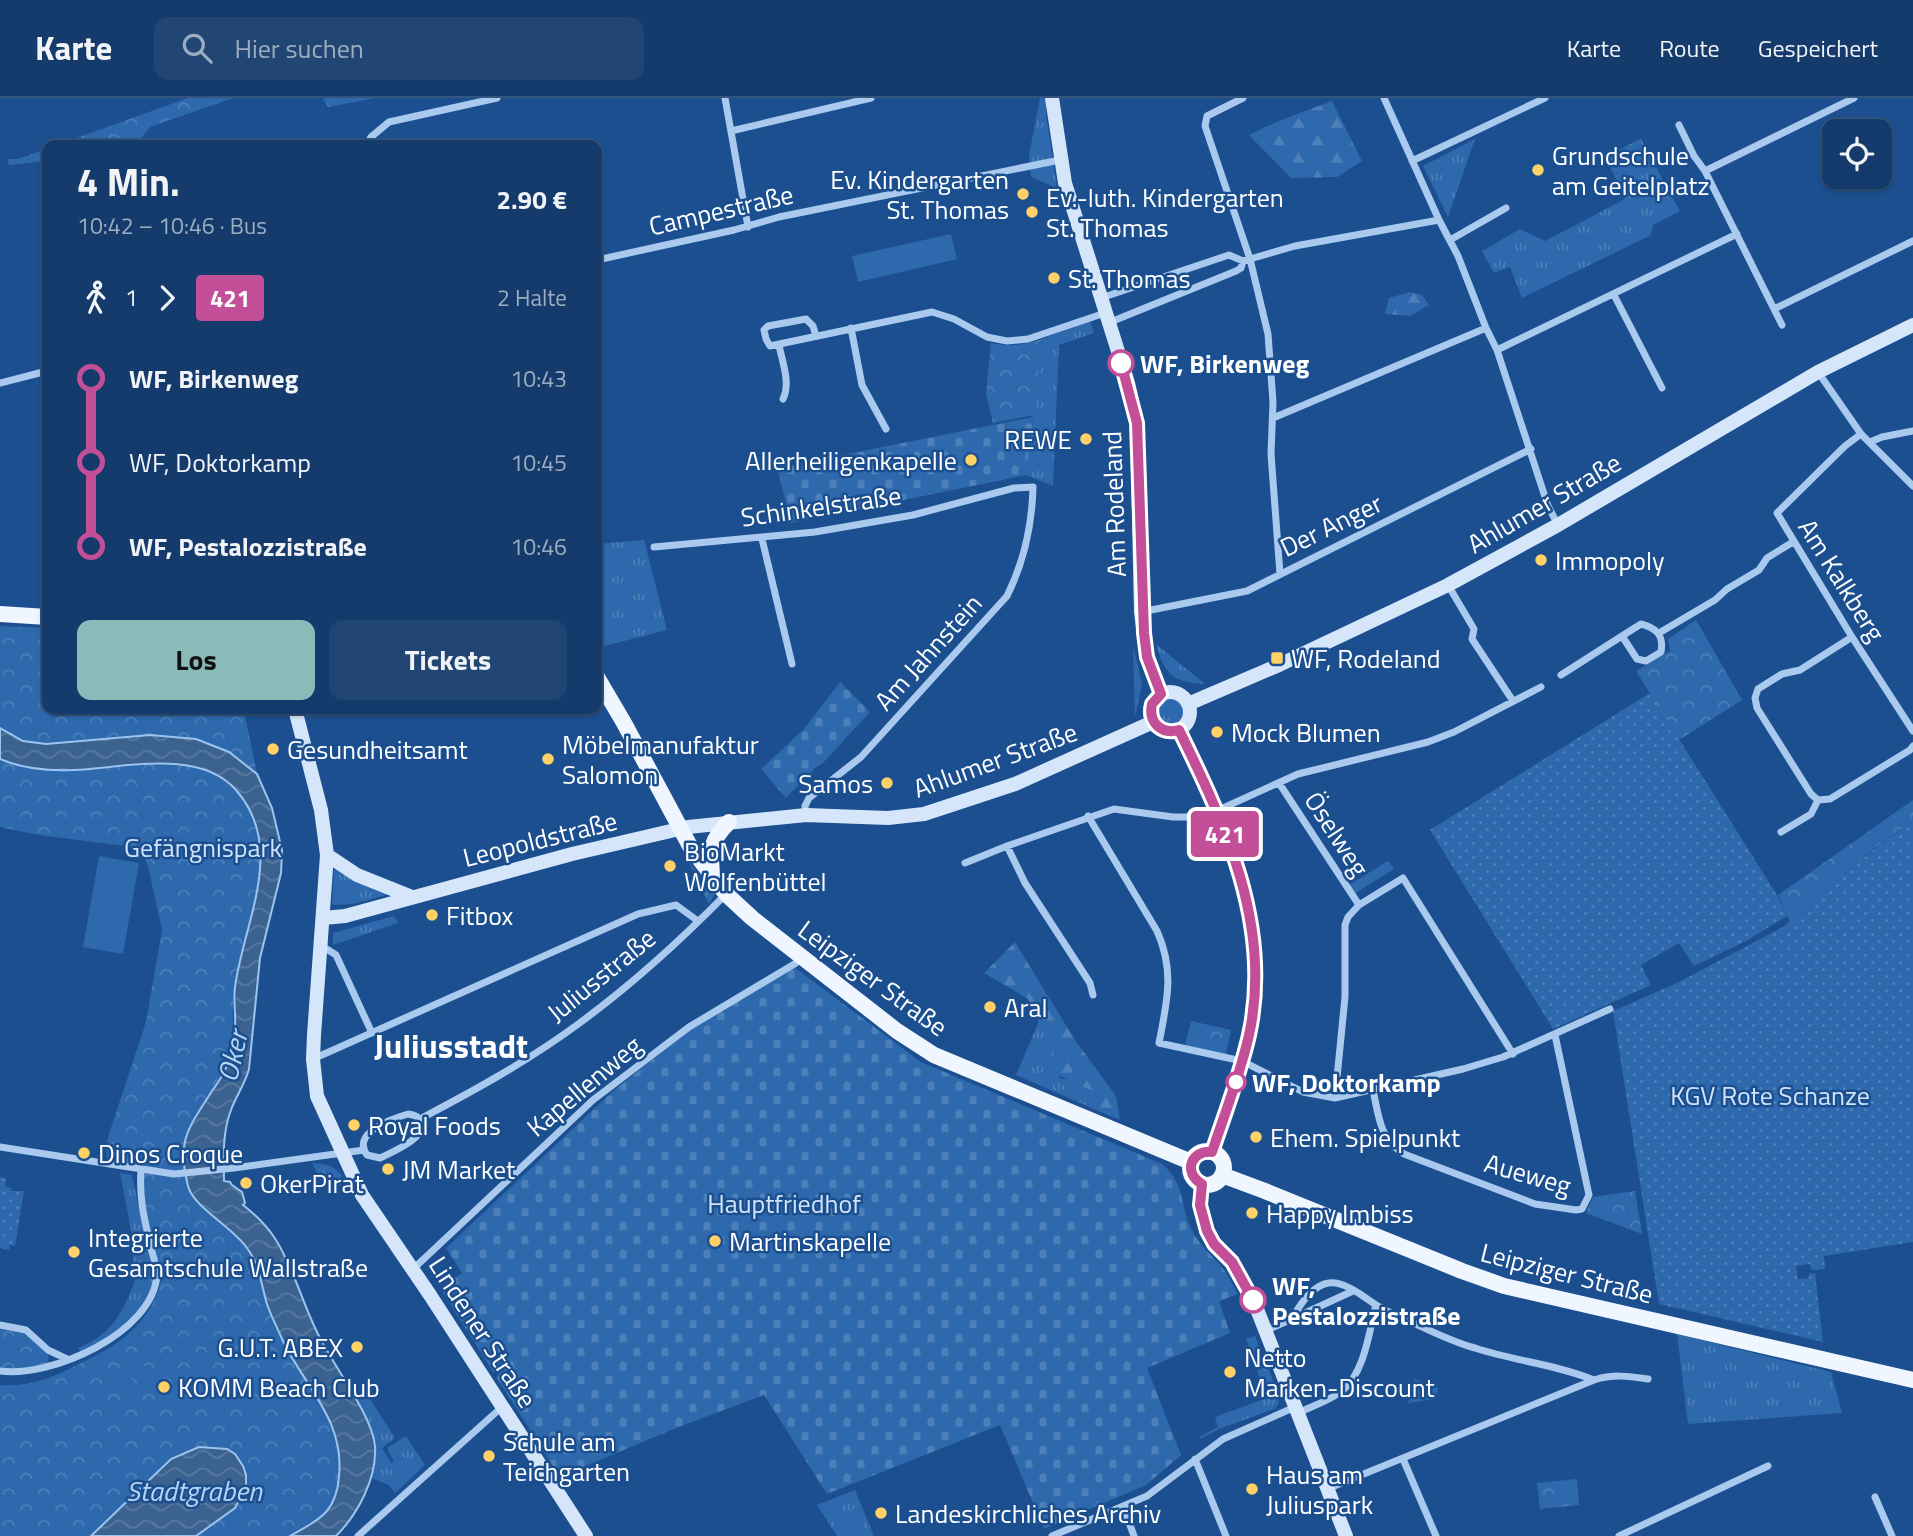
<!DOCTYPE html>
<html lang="de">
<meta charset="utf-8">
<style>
:root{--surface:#143b6b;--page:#214673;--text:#f1f3f6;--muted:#9dadc1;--line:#33557e;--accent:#8bbbb9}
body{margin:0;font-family:"Titillium Web",sans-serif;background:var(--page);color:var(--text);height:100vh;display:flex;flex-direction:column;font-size:26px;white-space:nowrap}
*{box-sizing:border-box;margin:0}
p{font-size:23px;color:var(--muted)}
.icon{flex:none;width:38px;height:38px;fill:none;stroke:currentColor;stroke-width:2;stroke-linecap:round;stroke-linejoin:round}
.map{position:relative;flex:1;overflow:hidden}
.side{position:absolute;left:42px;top:42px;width:560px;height:574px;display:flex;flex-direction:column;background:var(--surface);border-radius:14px;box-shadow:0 2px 5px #0004,0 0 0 2px var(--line)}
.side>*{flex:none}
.badge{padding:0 14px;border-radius:5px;font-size:24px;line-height:46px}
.buttons{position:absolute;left:1822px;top:21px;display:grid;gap:14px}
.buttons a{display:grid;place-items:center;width:70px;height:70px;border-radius:14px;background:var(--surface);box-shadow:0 2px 5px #0004,0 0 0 2px var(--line);font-size:35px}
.map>.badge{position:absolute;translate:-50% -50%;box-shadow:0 0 0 4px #fff}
.legs{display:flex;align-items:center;gap:10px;height:77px;padding:0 35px;font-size:23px}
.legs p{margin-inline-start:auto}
.overview{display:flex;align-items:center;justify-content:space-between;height:119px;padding:0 35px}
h1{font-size:38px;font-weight:700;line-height:52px}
.primary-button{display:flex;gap:14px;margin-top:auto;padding:14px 35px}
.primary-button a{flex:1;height:80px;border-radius:14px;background:var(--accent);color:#111;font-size:28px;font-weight:700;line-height:80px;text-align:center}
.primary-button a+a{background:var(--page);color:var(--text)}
ul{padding:0 35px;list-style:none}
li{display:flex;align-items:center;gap:24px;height:84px;font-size:26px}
li i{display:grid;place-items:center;width:10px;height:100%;margin:0 9px;background:currentColor}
li i::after{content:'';width:18px;height:18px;margin:-9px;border:5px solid;border-radius:50%;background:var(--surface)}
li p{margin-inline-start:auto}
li:first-child i{background:linear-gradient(#0000 50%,currentColor 0)}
li:last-child i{background:linear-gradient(currentColor 50%,#0000 0)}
header{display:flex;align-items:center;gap:42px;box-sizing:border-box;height:98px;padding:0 35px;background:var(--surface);border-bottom:2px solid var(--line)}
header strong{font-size:33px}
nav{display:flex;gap:38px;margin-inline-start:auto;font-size:24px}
.search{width:490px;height:63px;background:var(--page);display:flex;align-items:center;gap:18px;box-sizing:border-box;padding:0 24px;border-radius:14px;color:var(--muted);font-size:26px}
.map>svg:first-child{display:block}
</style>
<header>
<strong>Karte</strong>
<div class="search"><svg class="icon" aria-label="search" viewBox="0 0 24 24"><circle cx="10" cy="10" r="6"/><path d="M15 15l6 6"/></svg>Hier suchen</div>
<nav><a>Karte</a><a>Route</a><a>Gespeichert</a></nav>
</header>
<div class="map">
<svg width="1913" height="1438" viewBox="0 0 1913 1438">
<defs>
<pattern id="grass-tufts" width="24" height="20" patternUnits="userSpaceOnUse" patternTransform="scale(1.75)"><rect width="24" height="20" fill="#2e69ad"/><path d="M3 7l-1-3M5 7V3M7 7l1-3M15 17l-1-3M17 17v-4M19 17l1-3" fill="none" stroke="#4d80b9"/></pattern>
<pattern id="forest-firs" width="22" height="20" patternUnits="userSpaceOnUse" patternTransform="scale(1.75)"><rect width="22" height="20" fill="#2e69ad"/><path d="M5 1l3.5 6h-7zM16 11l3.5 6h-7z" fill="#4d80b9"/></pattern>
<pattern id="cemetery-stones" width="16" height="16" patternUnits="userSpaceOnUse" patternTransform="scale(1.75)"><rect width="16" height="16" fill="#2e69ad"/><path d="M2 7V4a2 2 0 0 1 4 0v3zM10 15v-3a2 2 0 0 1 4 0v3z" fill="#4d80b9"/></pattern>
<pattern id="park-crowns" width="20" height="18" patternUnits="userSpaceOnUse" patternTransform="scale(1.75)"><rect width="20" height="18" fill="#2e69ad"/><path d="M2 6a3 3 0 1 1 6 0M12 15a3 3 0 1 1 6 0" fill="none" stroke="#4d80b9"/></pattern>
<pattern id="garden-dots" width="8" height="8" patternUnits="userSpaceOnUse" patternTransform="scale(1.75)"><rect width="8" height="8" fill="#2e69ad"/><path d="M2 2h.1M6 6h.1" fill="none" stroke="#4d80b9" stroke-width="1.8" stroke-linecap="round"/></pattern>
<pattern id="water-waves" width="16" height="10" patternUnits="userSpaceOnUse" patternTransform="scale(1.75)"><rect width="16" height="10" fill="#3c6290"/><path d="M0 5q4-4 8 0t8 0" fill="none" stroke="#597aa1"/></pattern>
</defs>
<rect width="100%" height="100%" fill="#1b4f8f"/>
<path fill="url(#grass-tufts)" d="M1040 0H1046V16L1057 90 1031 79 1029 57Z
M1475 41 1448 119 1423 68Z
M1641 41 1680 113 1653 127 1651 137 1522 200 1510 169 1494 175 1482 153 1520 131 1545 143 1625 101 1614 77 1631 71 1640 51 1638 42Z
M1090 223 1094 235 1059 247 1053 388 1026 377 1042 241Z
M644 442 667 532 597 550V446Z
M1156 546 1205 586C1172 584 1165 577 1156 546Z
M1133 548 1142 586 1135 619Z
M1156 614a14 14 0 1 1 28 0a14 14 0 1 1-28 0Z
M688 763 715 796 709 806Z
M1388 763 1394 771 1354 796 1349 787Z
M339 765 398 794 353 806 332 807 334 773Z
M394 818 398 825 333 847V835Z
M1039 923 1053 952 1060 980 1078 984 1098 996 1096 1012 1016 977Z
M312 1065C329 1066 337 1069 346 1084L336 1090H325Z
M120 1075 132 1077 148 1153 152 1152 156 1187 126 1231 82 1256 78 1250C118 1234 124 1209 139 1173L132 1171 134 1147Z
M1677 1236 1831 1274 1842 1315 1688 1326Z
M1255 1238 1279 1297 1278 1307 1274 1311 1219 1331 1200 1341 1199 1339 1218 1329 1215 1319 1267 1300 1246 1241Z
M365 1293 395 1340 382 1350 391 1365 394 1364 387 1350 406 1338 425 1367 395 1395 389 1387 371 1380C378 1348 372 1328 356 1299Z
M855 1392 874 1438H837L817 1407Z"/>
<path fill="url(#forest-firs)" d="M1332 3 1362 63 1337 79 1291 80 1249 37 1276 24Z
M1638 42 1641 51 1631 71 1614 77 1605 59Z
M1410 194 1422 197 1429 207 1410 218 1385 216 1389 200Z
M1015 844 1075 942 1116 998 1120 1022 1096 1012 1098 996C1081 986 1063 983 1050 969L1052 952 1028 901 984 875Z"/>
<path fill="url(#cemetery-stones)" d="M1033 319 1026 377 791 425 777 370Z
M840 584 870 614 823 665 815 670 786 700 761 671 804 631Z
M794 869 921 964 1162 1066C1187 1087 1179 1109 1193 1134 1201 1149 1214 1159 1224 1172 1230 1179 1233 1189 1238 1196L1219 1203 1230 1235 1147 1270 1181 1357 1146 1387 1044 1431 1000 1327 827 1396 764 1297 671 1332 560 1379 497 1280 499 1275 493 1274 440 1190 462 1175 446 1150 613 993 690 932Z"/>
<path fill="url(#park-crowns)" d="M188 0H233L150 29 136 46 57 47Z
M323 0H375L328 9Z
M47 51V63L9 67 7 61H18Z
M1042 241 1034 317 993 325 986 296 991 245C1010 249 1025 247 1042 241Z
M1696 522 1742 602 1679 642 1636 573 1670 553 1668 541Z
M0 528 47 530V611H282L284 618 244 613 257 676 229 654 150 637 46 646 23 643 0 630Z
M0 661C54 684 117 664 174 667 183 668 193 667 201 669 218 673 233 687 242 701 249 711 256 722 260 734 267 762 255 802 248 829 244 849 236 871 234 891 231 919 237 949 223 975L203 1109 215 1117 246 1147 256 1163 268 1208 284 1245 326 1316 340 1348 339 1377 333 1403 326 1414 290 1438H0V1287C29 1289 52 1280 77 1267 116 1249 150 1227 161 1183L139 1097 141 1072 108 1066 106 1049 109 1036 146 924 162 832 148 768 143 757 133 749 39 737 0 729Z
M1913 702V723L1878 747 1790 824 1778 797Z
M1191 923 1231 932 1225 960 1184 951Z
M1635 1093 1642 1136 1586 1115 1593 1099Z
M0 1227 26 1232 48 1252 49 1268 0 1273Z
M1414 1281 1439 1290 1435 1301 1408 1305Z
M1577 1381 1579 1407 1540 1411 1537 1385Z"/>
<path fill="url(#garden-dots)" d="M1650 595 1777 797 1787 818 1746 843 1694 868 1679 845 1641 867 1651 887 1553 931 1430 732Z
M1913 723V1144L1824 1158 1825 1171 1811 1172 1810 1166 1796 1168 1798 1181 1809 1180V1176L1815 1175 1823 1244 1659 1206 1613 913 1677 885 1783 829 1879 747Z
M0 1069V1079L6 1081 5 1089 11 1090V1093H24L15 1148 10 1147 9 1152 0 1150Z"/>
<path fill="#2e69ad" d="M951 136 957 161 858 184 852 158Z
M99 758 139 765 123 856 83 849Z
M138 1258 152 1278 139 1287 125 1268Z
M123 1269 137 1288 124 1298 110 1279Z"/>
<path fill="url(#water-waves)" stroke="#9cc4f0" stroke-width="2" d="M0 630 23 643 46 646 150 637 196 641 229 654 257 676 272 710 282 752 281 775 260 860 249 971C245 986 236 998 231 1012 222 1035 224 1059 224 1083L230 1084 232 1087 242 1094 245 1105 243 1107C256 1117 267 1128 276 1142 294 1171 302 1204 317 1234 331 1265 372 1316 375 1348 377 1380 358 1416 336 1438H290C302 1431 317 1424 326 1414 335 1404 338 1391 339 1378 345 1322 304 1288 282 1241 277 1229 271 1218 267 1206 261 1186 260 1167 247 1150 234 1130 193 1109 188 1088 176 1041 189 1030 212 993 217 986 223 978 226 970 231 958 234 940 235 927 236 914 233 902 235 889 244 823 287 750 236 692 199 650 123 670 74 672 50 673 23 671 0 661Z
M199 1349 227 1351 235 1356 243 1368 246 1377V1388L235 1410 196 1438H91L171 1361Z"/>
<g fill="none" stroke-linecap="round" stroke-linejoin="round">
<path stroke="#a9c9ee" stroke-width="7" d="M725 0 748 129
M1243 0 1207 18 1205 28 1250 161 1268 236 1273 304 1271 356 1280 476
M1384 0 1439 122 1458 158 1486 230 1497 252 1548 408 1558 427
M1679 27 1694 58 1705 73 1782 227
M731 33 871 0
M366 47 371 39 389 24 497 0
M1412 63 1545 0
M1705 73 1854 0
M1450 142 1506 110
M597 162 734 132 779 119 1060 62
M1614 197 1662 290
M1101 200 1229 157 1243 163
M1774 211 1913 143
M1108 225 1236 173 1241 170 1243 163 1250 161 1295 148 1439 122
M851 230 862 287 886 331
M816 238 813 228 806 221 768 228 764 232 766 241 770 248 932 214 954 221 987 239 1007 243 1028 241 1105 215
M779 247C782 263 791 285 783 301
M1497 252 1737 136
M1818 274 1861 336 1913 388
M0 285 47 273
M1273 320 1486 230
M1861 336 1845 348 1777 415 1852 539 1913 633
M1870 344 1882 339 1913 333
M762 441 792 566
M654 449 815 434 913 417 1014 390 1033 389C1032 428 1024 464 1007 498L861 659 809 700 805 708 806 717
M1448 487 1474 531 1472 541 1513 603
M1141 514 1247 493 1531 351
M1641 526C1657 530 1664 538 1661 554L1646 563 1637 561 1622 538Z
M1659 535 1715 502 1727 491 1759 472 1767 460 1793 444
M1852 539 1800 572 1782 576 1758 591 1755 600 1757 610 1811 696 1818 702 1830 701 1910 652 1913 648
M1561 577 1622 538
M1279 685 1359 807 1348 819 1345 827V899L1335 1000
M1088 718 1157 833C1175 873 1167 904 1159 945L1242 963 1303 994 1335 1000 1463 971 1503 959 1610 911
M1781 734 1811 716 1818 702
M1007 748 1025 785 1090 885 1093 897
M965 765 1007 748 1114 711 1173 719H1203L1298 676 1428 644 1454 634 1541 589
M1359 807 1403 780 1513 956
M322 848 336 857 372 935
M313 961 638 816 676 807 698 823
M1373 992C1379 1019 1379 1040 1404 1056L1535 1106 1576 1112 1582 1111 1589 1097 1555 937
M408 1016C414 1017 419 1018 421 1024 427 1040 392 1054 380 1060L367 1057C351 1035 391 1021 408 1016Z
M420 1021C475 992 530 962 581 924 631 887 682 841 726 796
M0 1049 174 1076 234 1070 364 1052
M412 1172 593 1002 689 929 796 865 800 859
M1353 1193 1292 1221C1299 1208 1312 1187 1329 1185 1345 1183 1364 1199 1376 1207 1389 1215 1406 1221 1420 1228 1437 1236 1456 1245 1475 1250 1514 1263 1555 1266 1594 1282
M0 1227 26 1232 48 1252 67 1261
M1265 1233 1292 1221
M0 1273C51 1280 153 1235 157 1177 157 1167 152 1156 150 1146 144 1120 139 1099 141 1072
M1298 1315C1312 1308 1329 1303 1342 1293 1365 1274 1369 1234 1376 1207
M1195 1361 1226 1438
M1403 1361 1436 1438
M1327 1391 1594 1282C1613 1276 1628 1278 1648 1281
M1875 1399 1892 1438
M1123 1408 1134 1438
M358 1438 502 1309
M1052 1438 1147 1398 1223 1341 1295 1309
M1619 1438 1768 1368"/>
<path stroke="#d6e6fa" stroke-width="14" d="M1052 0 1065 85 1128 285 1137 325 1141 514 1147 559 1161 596
M1150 614a20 20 0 1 1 40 0a20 20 0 1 1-40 0Z
M1188 606 1279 567 1448 487 1558 427 1818 274 1913 227
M295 611 321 712 327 757 314 937 313 961 317 998 362 1097 430 1197 586 1438
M1179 632C1225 726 1273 829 1249 937 1240 977 1225 1015 1212 1054
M327 757 357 777 412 799
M324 820 345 818 572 756 688 729 806 717 888 720 924 716 1015 686 1153 624
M1202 1086 1200 1107 1207 1133 1214 1146 1232 1164 1253 1201 1346 1438"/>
<path stroke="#f0f6ff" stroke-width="16" d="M0 516 47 519
M597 579 624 625 691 750 726 796 752 820 897 933 934 957 1191 1064
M712 777C710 751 710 743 729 724
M1190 1070a17 17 0 1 1 34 0a17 17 0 1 1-34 0Z
M1222 1077 1265 1093 1462 1173 1504 1188 1913 1282"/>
</g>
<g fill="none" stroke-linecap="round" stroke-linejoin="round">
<g stroke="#fff" stroke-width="16">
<path id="line-1" d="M1121 265 1137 325 1144 535 1147 559 1161 596 1152 606C1148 624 1161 637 1179 632 1225 726 1273 829 1249 937 1240 977 1225 1015 1212 1054 1190 1052 1183 1075 1202 1086L1200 1107 1207 1133 1214 1146 1232 1164 1253 1202"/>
</g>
<use href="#line-1" stroke="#c24f97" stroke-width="10"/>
</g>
<g fill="#ffd166" stroke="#1b4f8f" stroke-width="2.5">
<circle cx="1538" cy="72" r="7"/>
<circle cx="1023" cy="96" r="7"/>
<circle cx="1032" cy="114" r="7"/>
<circle cx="1054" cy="180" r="7"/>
<circle cx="1086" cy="341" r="7"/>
<circle cx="971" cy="362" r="7"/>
<circle cx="1541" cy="462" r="7"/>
<rect x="1270" y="553" width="14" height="14" rx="3.5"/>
<circle cx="1217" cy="634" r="7"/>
<circle cx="273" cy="651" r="7"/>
<circle cx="548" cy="661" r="7"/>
<circle cx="887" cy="685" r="7"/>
<circle cx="670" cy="768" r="7"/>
<circle cx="432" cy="817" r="7"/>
<circle cx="990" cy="909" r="7"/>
<circle cx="354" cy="1027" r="7"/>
<circle cx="1256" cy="1039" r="7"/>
<circle cx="84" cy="1055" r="7"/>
<circle cx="388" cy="1071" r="7"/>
<circle cx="246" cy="1085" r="7"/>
<circle cx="1252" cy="1115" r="7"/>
<circle cx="715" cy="1143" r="7"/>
<circle cx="74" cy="1154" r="7"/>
<circle cx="357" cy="1249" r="7"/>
<circle cx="1230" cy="1274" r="7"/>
<circle cx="164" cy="1289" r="7"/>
<circle cx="489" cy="1358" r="7"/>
<circle cx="1252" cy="1391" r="7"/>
<circle cx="881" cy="1415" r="7"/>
</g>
<g fill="#fff" stroke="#c24f97" stroke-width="3.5">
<circle cx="1121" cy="265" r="12"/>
<circle cx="1236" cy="984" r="9"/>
<circle cx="1253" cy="1202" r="12"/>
</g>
<g text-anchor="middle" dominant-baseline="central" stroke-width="5" stroke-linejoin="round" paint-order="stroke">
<g font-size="26" fill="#fff" stroke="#1b4f8f" text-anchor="start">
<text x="1552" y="57">Grundschule<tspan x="1552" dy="30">am Geitelplatz</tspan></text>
<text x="1009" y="81" text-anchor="end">Ev. Kindergarten<tspan x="1009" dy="30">St. Thomas</tspan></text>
<text x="1046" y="99">Ev.-luth. Kindergarten<tspan x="1046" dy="30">St. Thomas</tspan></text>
<text x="1068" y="180">St. Thomas</text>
<text x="1072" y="341" text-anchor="end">REWE</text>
<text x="957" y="362" text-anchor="end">Allerheiligenkapelle</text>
<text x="1555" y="462">Immopoly</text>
<text x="1291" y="560">WF, Rodeland</text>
<text x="1231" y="634">Mock Blumen</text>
<text x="562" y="646">Möbelmanufaktur<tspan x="562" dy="30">Salomon</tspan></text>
<text x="287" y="651">Gesundheitsamt</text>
<text x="873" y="685" text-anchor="end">Samos</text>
<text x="684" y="753">BioMarkt<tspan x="684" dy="30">Wolfenbüttel</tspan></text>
<text x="446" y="817">Fitbox</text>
<text x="1004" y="909">Aral</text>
<text x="368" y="1027">Royal Foods</text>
<text x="1270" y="1039">Ehem. Spielpunkt</text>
<text x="98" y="1055">Dinos Croque</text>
<text x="402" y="1071">JM Market</text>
<text x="260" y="1085">OkerPirat</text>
<text x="1266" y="1115">Happy Imbiss</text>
<text x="88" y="1139">Integrierte<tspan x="88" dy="30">Gesamtschule Wallstraße</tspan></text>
<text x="729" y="1143">Martinskapelle</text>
<text x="343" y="1249" text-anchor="end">G.U.T. ABEX</text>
<text x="1244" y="1259">Netto<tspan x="1244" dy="30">Marken-Discount</tspan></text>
<text x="178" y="1289">KOMM Beach Club</text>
<text x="503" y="1343">Schule am<tspan x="503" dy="30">Teichgarten</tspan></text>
<text x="1266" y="1376">Haus am<tspan x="1266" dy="30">Juliuspark</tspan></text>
<text x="895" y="1415">Landeskirchliches Archiv</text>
</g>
<g font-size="26" fill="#fff" stroke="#1b4f8f">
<text transform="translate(721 112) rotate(-13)">Campestraße</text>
<text transform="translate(1544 405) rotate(-30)">Ahlumer Straße</text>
<text transform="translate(1114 406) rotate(-92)">Am Rodeland</text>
<text transform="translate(821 408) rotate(-8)">Schinkelstraße</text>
<text transform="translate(1331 427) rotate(-26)">Der Anger</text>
<text transform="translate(1842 482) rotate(58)">Am Kalkberg</text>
<text transform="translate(928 554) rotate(-48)">Am Jahnstein</text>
<text transform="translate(995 662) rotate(-20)">Ahlumer Straße</text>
<text transform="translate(1337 736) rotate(57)">Öselweg</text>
<text transform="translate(540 741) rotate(-14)">Leopoldstraße</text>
<text transform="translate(601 877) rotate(-39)">Juliusstraße</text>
<text transform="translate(873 880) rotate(36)">Leipziger Straße</text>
<text transform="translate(584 988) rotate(-40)">Kapellenweg</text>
<text transform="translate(1528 1076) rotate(16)">Aueweg</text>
<text transform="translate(1567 1175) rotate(14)">Leipziger Straße</text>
<text transform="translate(483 1234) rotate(57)">Lindener Straße</text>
</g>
<g font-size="26" font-weight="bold" fill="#fff" stroke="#1b4f8f" text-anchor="start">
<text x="1140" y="265">WF, Birkenweg</text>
<text x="1252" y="984">WF, Doktorkamp</text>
<text x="1272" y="1187">WF,<tspan x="1272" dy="30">Pestalozzistraße</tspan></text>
</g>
<g font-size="26" fill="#cfe3fa" stroke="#1b4f8f">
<text x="203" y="749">Gefängnispark</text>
<text x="1770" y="997">KGV Rote Schanze</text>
<text x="784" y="1105">Hauptfriedhof</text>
</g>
<g font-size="28" font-style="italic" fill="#b5d3f5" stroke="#1b4f8f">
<text transform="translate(232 958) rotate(-77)">Oker</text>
<text x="194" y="1392">Stadtgraben</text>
</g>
<g font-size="33" font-weight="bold" fill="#fff" stroke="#1b4f8f">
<text x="451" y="948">Juliusstadt</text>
</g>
</g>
</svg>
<div class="buttons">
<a><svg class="icon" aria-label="locate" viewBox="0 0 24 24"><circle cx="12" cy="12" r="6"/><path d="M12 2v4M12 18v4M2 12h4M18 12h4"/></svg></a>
</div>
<b class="badge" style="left:1225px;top:736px;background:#c24f97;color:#fff">421</b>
<section class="side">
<div class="overview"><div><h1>4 Min.</h1><p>10:42 – 10:46 · Bus</p></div><b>2.90 €</b></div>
<div class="legs"><svg class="icon" aria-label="walk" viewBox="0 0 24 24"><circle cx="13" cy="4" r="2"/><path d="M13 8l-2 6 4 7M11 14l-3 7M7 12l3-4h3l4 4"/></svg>1<svg class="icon" aria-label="forward" viewBox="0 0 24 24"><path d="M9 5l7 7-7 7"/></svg><b class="badge" style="background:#c24f97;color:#fff">421</b><p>2 Halte</p></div>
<ul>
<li><i style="color:#c24f97"></i><b>WF, Birkenweg</b><p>10:43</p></li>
<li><i style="color:#c24f97"></i><span>WF, Doktorkamp</span><p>10:45</p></li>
<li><i style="color:#c24f97"></i><b>WF, Pestalozzistraße</b><p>10:46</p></li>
</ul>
<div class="primary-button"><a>Los</a><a>Tickets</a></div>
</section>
</div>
